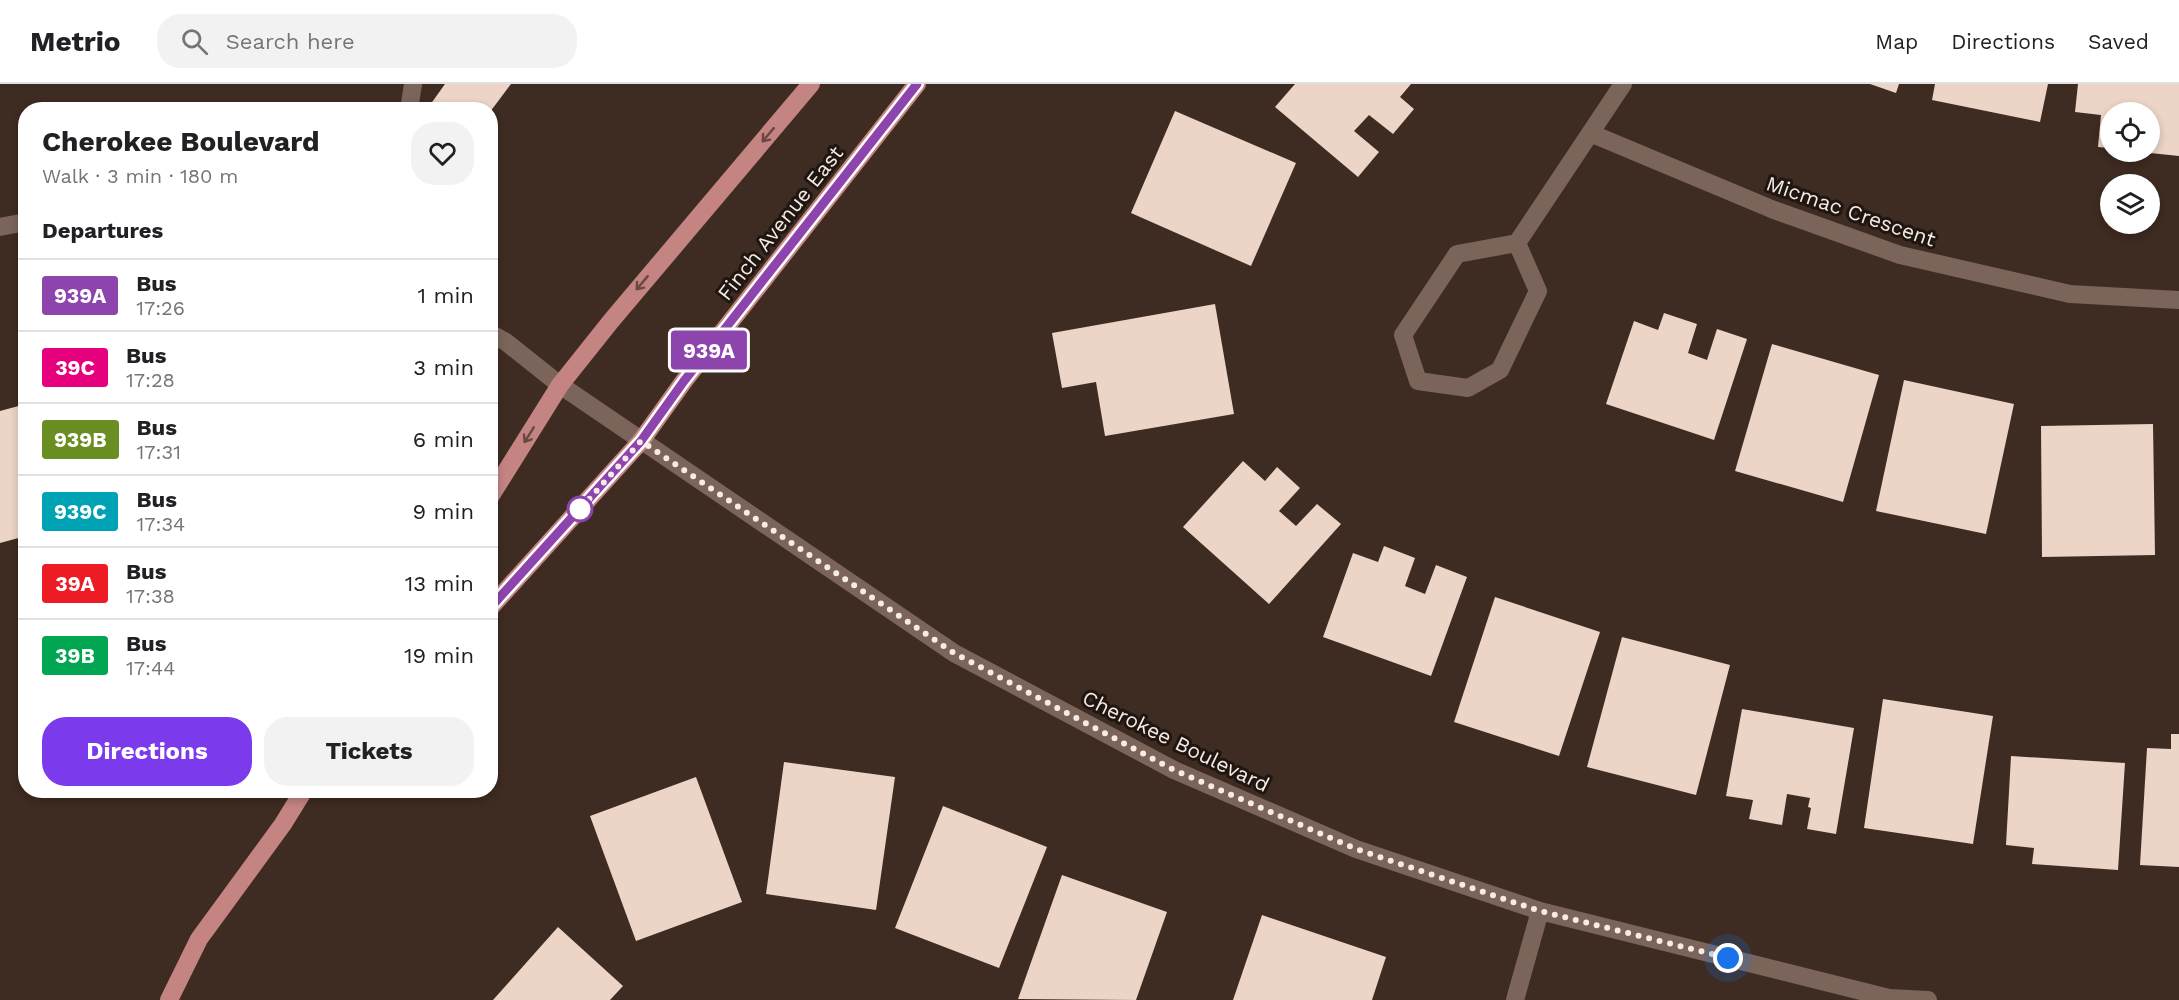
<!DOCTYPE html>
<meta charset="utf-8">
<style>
:root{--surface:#fff;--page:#f2f2f2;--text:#202124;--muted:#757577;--line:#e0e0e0;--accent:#7c3aed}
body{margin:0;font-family:"Work Sans",sans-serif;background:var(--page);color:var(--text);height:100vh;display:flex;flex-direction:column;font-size:22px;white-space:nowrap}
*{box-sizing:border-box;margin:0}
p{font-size:20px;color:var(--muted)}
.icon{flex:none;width:33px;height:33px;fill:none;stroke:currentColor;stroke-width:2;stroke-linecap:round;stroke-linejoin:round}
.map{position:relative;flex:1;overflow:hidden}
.details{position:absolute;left:18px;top:18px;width:480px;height:696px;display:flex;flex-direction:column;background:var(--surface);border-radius:24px;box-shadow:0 3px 9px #0003}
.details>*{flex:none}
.badge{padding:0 12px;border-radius:4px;font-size:21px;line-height:39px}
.controls{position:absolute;left:2100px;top:18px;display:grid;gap:12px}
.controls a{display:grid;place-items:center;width:60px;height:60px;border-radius:50%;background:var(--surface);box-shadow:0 3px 9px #0003;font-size:30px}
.you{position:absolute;width:30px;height:30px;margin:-15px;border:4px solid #fff;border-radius:50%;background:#1a73e8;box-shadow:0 0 0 9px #1a73e833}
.map>.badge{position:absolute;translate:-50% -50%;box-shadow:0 0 0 3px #fff}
h2{padding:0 24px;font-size:22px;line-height:54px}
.round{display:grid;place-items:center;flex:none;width:63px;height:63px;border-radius:24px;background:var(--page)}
.overview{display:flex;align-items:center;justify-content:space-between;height:102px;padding:0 24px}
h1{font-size:28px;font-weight:700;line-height:45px}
.primary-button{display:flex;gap:12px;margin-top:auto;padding:12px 24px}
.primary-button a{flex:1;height:69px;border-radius:24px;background:var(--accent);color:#fff;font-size:24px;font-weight:700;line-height:69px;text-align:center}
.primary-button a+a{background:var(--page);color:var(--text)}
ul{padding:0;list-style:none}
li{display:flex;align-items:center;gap:18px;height:72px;padding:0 24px;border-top:2px solid var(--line)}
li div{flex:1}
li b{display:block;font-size:22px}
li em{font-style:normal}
li .badge{min-width:66px;font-weight:700;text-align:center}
header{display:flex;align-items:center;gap:36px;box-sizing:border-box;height:84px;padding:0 30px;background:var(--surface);border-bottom:2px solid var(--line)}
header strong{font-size:28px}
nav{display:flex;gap:33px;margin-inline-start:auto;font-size:21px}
.search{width:420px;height:54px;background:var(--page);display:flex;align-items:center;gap:15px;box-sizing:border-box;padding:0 21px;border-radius:24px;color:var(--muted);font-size:22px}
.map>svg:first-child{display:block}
</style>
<header>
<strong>Metrio</strong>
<div class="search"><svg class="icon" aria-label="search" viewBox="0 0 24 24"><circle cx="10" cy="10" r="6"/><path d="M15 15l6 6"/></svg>Search here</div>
<nav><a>Map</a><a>Directions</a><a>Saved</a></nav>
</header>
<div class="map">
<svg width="2179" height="916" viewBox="0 0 2179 916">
<rect width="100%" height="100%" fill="#3e2b21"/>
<path fill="#ecd4c6" d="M445 0H511L490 28V26H436L430 21Z
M1295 0H1411L1400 13 1414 25 1393 50 1369 31 1354 47 1379 68 1358 93 1275 23Z
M1870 0H1899L1896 9Z
M1935 0H2048L2040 38 1932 16Z
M2078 0H2179V72L2150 69V28H2110V64L2098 63 2101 31 2075 28Z
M1175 27 1296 79 1251 182 1131 129Z
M1215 220 1234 330 1105 352 1096 298 1062 304 1052 249Z
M1664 229 1697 240 1688 269 1707 276 1717 245 1747 255 1714 356 1606 320 1634 237 1658 246Z
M1772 260 1879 291 1843 418 1735 387Z
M1904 296 2014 320 1986 450 1876 427Z
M26 320V452L0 459V327Z
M2153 340 2155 471 2042 473 2041 342Z
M1243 377 1265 397 1277 383 1300 404 1279 427 1296 442 1317 420 1341 440 1269 520 1183 443Z
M1384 462 1415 474 1405 502 1425 510 1436 481 1467 493 1431 592 1323 553 1353 469 1378 478Z
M1495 513 1600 548 1559 672 1454 638Z
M1622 553 1730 581 1696 711 1587 683Z
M1883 615 1993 632 1973 760 1864 744Z
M1742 625 1854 644 1836 750 1807 745 1811 724 1808 723 1810 714 1787 710 1782 741 1749 735 1753 716 1726 712Z
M2171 650H2179V783L2140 781 2147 664 2171 665Z
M2011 672 2125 679 2118 786 2032 780 2034 764 2006 761Z
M784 678 895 693 876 826 766 810Z
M696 693 742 818 636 857 590 732Z
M943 722 1047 763 999 884 895 844Z
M1062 791 1167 828 1136 916 1018 915Z
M1262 831 1386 873 1372 916H1233Z
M558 843 623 902 610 916H493Z"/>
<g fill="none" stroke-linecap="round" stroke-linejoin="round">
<path stroke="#7b655a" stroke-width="18" d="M409 26 413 0
M1590 49 1774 126 1900 171 2070 210 2179 216
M0 143 26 138
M1517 159 1538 207 1500 286 1468 304 1418 297 1403 251 1457 170 1517 159 1623 0
M490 249 506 258 560 301 954 569 1174 686 1356 765 1540 827 1889 914 1928 916
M1515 916 1540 827"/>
<path stroke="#c48482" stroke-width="18" d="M490 413 560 301 611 237 811 0
M490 524 641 357 684 297 917 0
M169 916 199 855 283 740 304 706"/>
</g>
<defs><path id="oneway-shaft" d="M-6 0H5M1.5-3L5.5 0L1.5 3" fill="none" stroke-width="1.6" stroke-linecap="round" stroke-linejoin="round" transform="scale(1.5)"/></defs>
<g stroke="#694844">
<use href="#oneway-shaft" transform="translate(768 51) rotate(130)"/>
<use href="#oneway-shaft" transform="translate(642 199) rotate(130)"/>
<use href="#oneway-shaft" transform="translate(529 351) rotate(122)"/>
</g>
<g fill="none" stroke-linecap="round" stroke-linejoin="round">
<g stroke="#fff" stroke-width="14">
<path id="line" d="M490 524 641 357 684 297 917 0"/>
</g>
<use href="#line" stroke="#8e44ad" stroke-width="9"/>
<path stroke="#f7ebe4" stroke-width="6" stroke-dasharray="0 10.8" d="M580 425 574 432 641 357 954 569 1174 686 1356 765 1519 820 1540 827 1728 874"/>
</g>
<circle fill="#fff" stroke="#8e44ad" stroke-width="3" cx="580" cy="425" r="12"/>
<g text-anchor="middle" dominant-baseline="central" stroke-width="6" stroke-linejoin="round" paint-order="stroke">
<g font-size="21" fill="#f7ebe4" stroke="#1f1611">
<text transform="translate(1851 127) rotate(19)">Micmac Crescent</text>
<text transform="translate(780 139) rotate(-52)">Finch Avenue East</text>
<text transform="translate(1176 657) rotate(26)">Cherokee Boulevard</text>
</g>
</g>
</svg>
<div class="controls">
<a><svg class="icon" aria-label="locate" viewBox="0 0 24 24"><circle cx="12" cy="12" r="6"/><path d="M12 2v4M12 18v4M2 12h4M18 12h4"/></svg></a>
<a><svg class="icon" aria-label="layers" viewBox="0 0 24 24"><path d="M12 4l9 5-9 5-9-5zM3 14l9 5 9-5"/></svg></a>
</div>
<div class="you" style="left:1728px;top:874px"></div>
<b class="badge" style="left:709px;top:266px;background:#8e44ad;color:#fff">939A</b>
<section class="details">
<div class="overview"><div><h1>Cherokee Boulevard</h1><p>Walk · 3 min · 180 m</p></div><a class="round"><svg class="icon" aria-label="heart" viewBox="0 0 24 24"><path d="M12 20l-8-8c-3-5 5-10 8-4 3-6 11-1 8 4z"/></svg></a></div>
<h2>Departures</h2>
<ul>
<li><span class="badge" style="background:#8e44ad;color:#fff">939A</span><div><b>Bus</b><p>17:26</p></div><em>1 min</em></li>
<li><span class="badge" style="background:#e6007e;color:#fff">39C</span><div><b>Bus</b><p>17:28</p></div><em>3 min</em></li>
<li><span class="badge" style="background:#6b8e23;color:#fff">939B</span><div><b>Bus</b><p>17:31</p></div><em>6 min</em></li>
<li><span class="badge" style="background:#00a3b4;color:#fff">939C</span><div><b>Bus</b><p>17:34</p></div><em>9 min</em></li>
<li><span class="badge" style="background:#ed1c24;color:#fff">39A</span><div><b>Bus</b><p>17:38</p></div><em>13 min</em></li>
<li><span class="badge" style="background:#00a651;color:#fff">39B</span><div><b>Bus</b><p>17:44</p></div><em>19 min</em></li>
</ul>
<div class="primary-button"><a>Directions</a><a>Tickets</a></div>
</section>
</div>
